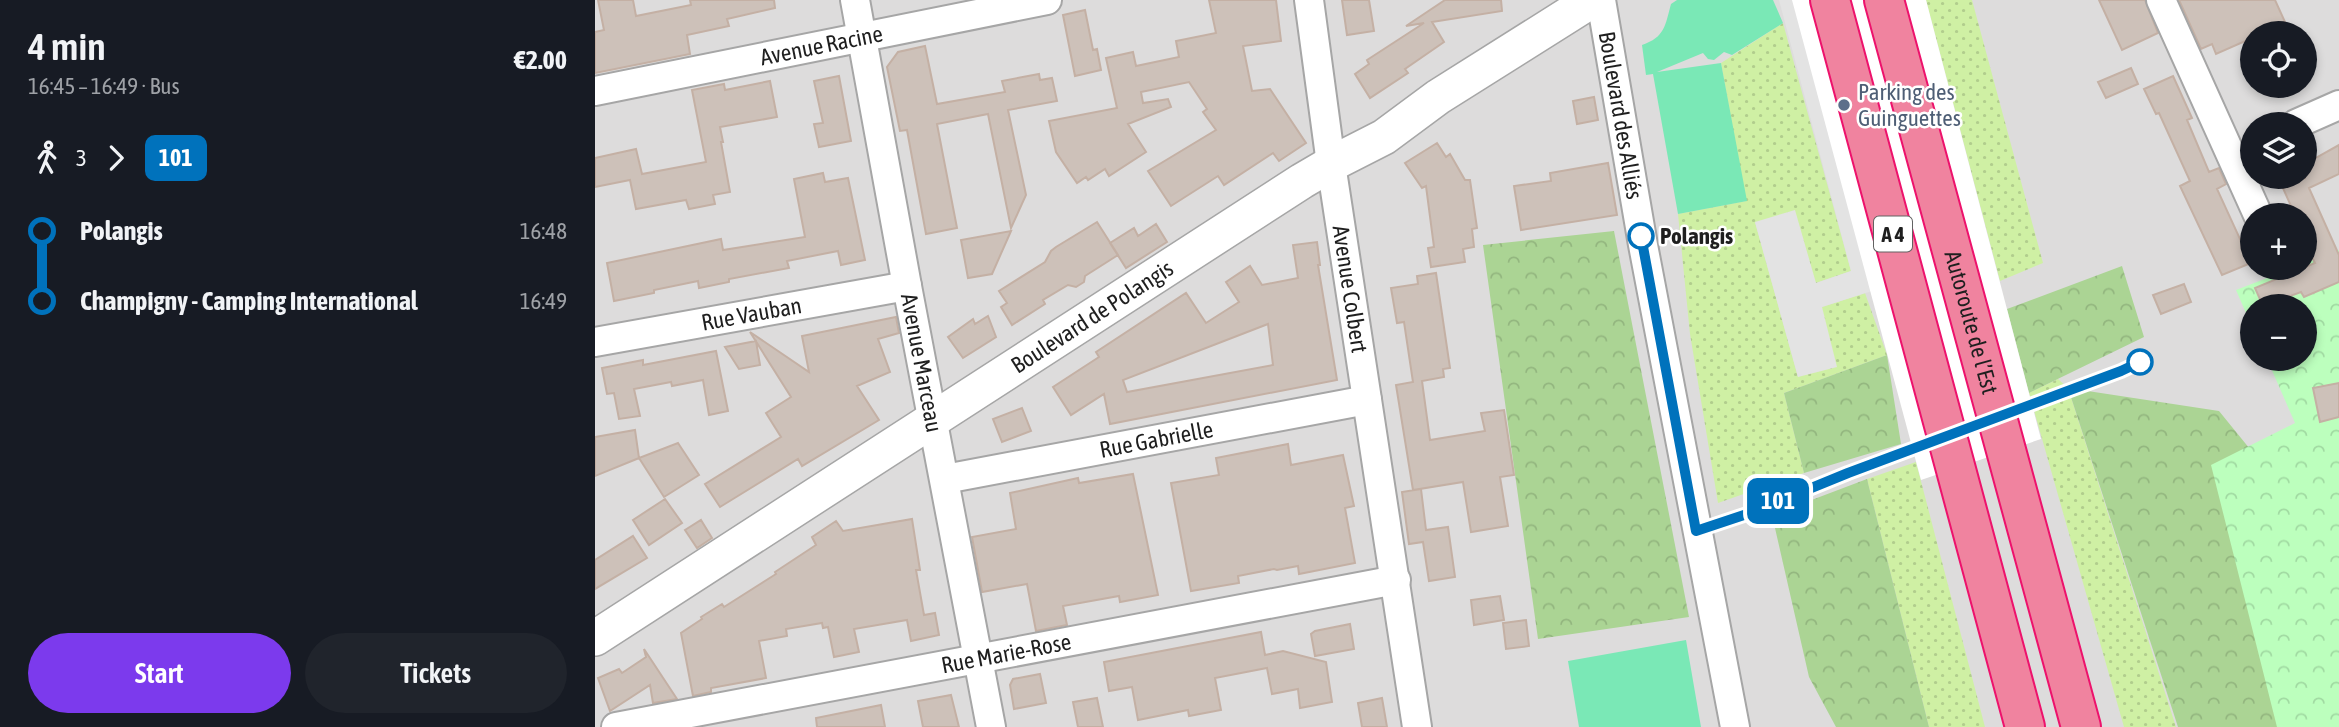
<!DOCTYPE html>
<meta charset="utf-8">
<style>
:root{--surface:#171b24;--page:#20242c;--text:#f1f3f6;--muted:#9ea1a6;--accent:#7c3aed}
body{margin:0;font-family:"Asap Condensed",sans-serif;background:var(--page);color:var(--text);height:100vh;display:flex;flex-direction:column;font-size:26px;white-space:nowrap}
*{box-sizing:border-box;margin:0}
p{font-size:23px;color:var(--muted)}
.icon{flex:none;width:38px;height:38px;fill:none;stroke:currentColor;stroke-width:2;stroke-linecap:round;stroke-linejoin:round}
.map{position:relative;flex:1;overflow:hidden}
.side{display:flex;flex-direction:column;background:var(--surface);width:595px}
.side>*{flex:none}
.badge{padding:0 14px;border-radius:10px;font-size:24px;line-height:46px}
.buttons{position:absolute;left:1645px;top:21px;display:grid;gap:14px}
.buttons a{display:grid;place-items:center;width:77px;height:77px;border-radius:50%;background:var(--surface);box-shadow:0 4px 10px #0003;font-size:35px}
.map>.badge{position:absolute;translate:-50% -50%;box-shadow:0 0 0 4px #fff}
.legs{display:flex;align-items:center;gap:10px;height:77px;padding:0 28px;font-size:23px}
.legs p{margin-inline-start:auto}
.head{display:flex;align-items:center;justify-content:space-between;height:119px;padding:0 28px}
h1{font-size:38px;font-weight:600;line-height:52px}
.button{display:flex;gap:14px;margin-top:auto;padding:14px 28px}
.button a{flex:1;height:80px;border-radius:42px;background:var(--accent);color:#fff;font-size:28px;font-weight:600;line-height:80px;text-align:center}
.button a+a{background:var(--page);color:var(--text)}
ul{padding:0 28px;list-style:none}
li{display:flex;align-items:center;gap:24px;height:70px;font-size:26px}
li i{display:grid;place-items:center;width:10px;height:100%;margin:0 9px;background:currentColor}
li i::after{content:'';width:18px;height:18px;margin:-9px;border:5px solid;border-radius:50%;background:var(--surface)}
li p{margin-inline-start:auto}
li:first-child i{background:linear-gradient(#0000 50%,currentColor 0)}
li:last-child i{background:linear-gradient(currentColor 50%,#0000 0)}
main{display:flex;flex:1;min-height:0}
.map>svg:first-child{display:block}
</style>
<main>
<section class="side">
<div class="head"><div><h1>4 min</h1><p>16:45 – 16:49 · Bus</p></div><b>€2.00</b></div>
<div class="legs"><svg class="icon" aria-label="walk" viewBox="0 0 24 24"><circle cx="13" cy="4" r="2"/><path d="M13 8l-2 6 4 7M11 14l-3 7M7 12l3-4h3l4 4"/></svg>3<svg class="icon" aria-label="forward" viewBox="0 0 24 24"><path d="M9 5l7 7-7 7"/></svg><b class="badge" style="background:#0072bc;color:#fff">101</b></div>
<ul>
<li><i style="color:#0072bc"></i><b>Polangis</b><p>16:48</p></li>
<li><i style="color:#0072bc"></i><b>Champigny - Camping International</b><p>16:49</p></li>
</ul>
<div class="button"><a>Start</a><a>Tickets</a></div>
</section>
<div class="map">
<svg width="1744" height="727" viewBox="0 0 1744 727">
<defs>
<pattern id="grass-dots" width="8" height="8" patternUnits="userSpaceOnUse" patternTransform="scale(1.75)"><rect width="8" height="8" fill="#cff0a4"/><path d="M2 2h.1M6 6h.1" fill="none" stroke="#b1cd8d" stroke-width="1.8" stroke-linecap="round"/></pattern>
<pattern id="forest-crowns" width="20" height="18" patternUnits="userSpaceOnUse" patternTransform="scale(1.75)"><rect width="20" height="18" fill="#abd494"/><path d="M2 6a3 3 0 1 1 6 0M12 15a3 3 0 1 1 6 0" fill="none" stroke="#93b67f"/></pattern>
<pattern id="park-crowns" width="20" height="18" patternUnits="userSpaceOnUse" patternTransform="scale(1.75)"><rect width="20" height="18" fill="#bcffbd"/><path d="M2 6a3 3 0 1 1 6 0M12 15a3 3 0 1 1 6 0" fill="none" stroke="#a1daa2"/></pattern>
</defs>
<rect width="100%" height="100%" fill="#f1ebe4"/>
<path fill="#dddcdc" fill-rule="evenodd" d="M0 0H1744V727H0ZM1657 33H1710V86H1657ZM1657 124H1710V177H1657ZM1657 215H1710V268H1657ZM1657 306H1710V359H1657Z"/>
<path fill="url(#grass-dots)" d="M1331 0H1377L1448 263 1405 281Z
M1188 23 1256 271 1221 283 1160 222 1203 377 1227 307 1270 293 1292 355 1189 393 1209 473 1123 503 1095 334 1083 214 1151 201 1126 63Z
M1463 379 1473 388 1581 727H1529L1434 393Z
M1321 462 1390 727H1334L1272 479Z"/>
<path fill="url(#forest-crowns)" d="M1019 231 1094 617 943 639 888 245Z
M1527 266 1549 337 1434 393 1412 309Z
M1292 355 1306 444 1209 473 1189 393Z
M1473 388 1624 411 1711 518 1684 727H1583Z
M1272 479 1334 727H1241L1214 677 1177 515Z"/>
<path fill="url(#park-crowns)" d="M1744 250V727H1682L1616 465 1700 423 1672 359H1710V306H1657V327L1641 290 1698 268H1710V263Z"/>
<path fill="#7ae8b6" d="M1082 0H1178L1188 23 1137 55 1129 52 1119 60 1113 59 1108 53 1062 72 1126 63 1152 201 1083 214 1058 74 1051 75 1047 45C1070 37 1070 26 1076 4Z
M1091 640 1106 727H984L973 661Z"/>
<path fill="#e3e3e3" d="M1184 0H1256L1333 273 1227 307 1242 367 1203 377 1160 222 1200 210 1221 283 1256 271Z"/>
<path fill="#fff" d="M1197 0H1331L1446 439 1326 480Z"/>
<path fill="#cdc1b9" stroke="#c4b0a4" stroke-width="2" fill-rule="evenodd" d="M3 0H38L41 16 96 5 95 0H179L180 8 132 19 134 26 92 35 95 54 0 73V32L9 30Z
M614 0H681L686 41 648 46 657 91 675 89 711 143 684 161 678 153 629 185 623 176 576 206 553 171 621 130 608 112 612 109 594 82 546 92 548 103 573 99 576 107 533 124 551 152 514 176 510 169 493 180 491 177 482 183 461 152 454 121 522 108 511 58 538 52 541 66 584 57 581 41 621 33Z
M747 0H774L779 31 752 35Z
M850 0H906L907 11 837 22 849 42 810 69 813 73 775 98 760 74 774 64 772 60 829 23 811 26Z
M1504 0H1550L1563 33 1527 50Z
M1584 0H1680L1695 33H1657V38L1621 54 1617 44 1606 49Z
M490 10 498 50 502 49 506 70 480 76 468 15Z
M330 46 342 104 410 92 407 81 444 74 445 80 457 78 462 101 413 110 431 195 416 228 393 114 342 124 362 228 331 234 312 130 305 131 292 67 303 52Z
M1536 68 1543 84 1511 98 1503 82Z
M244 76 256 141 224 147 219 124 228 123 219 81Z
M1578 76 1597 118 1592 120 1614 172 1624 168 1631 184 1622 189 1656 263 1627 275 1585 186 1595 181 1564 113 1561 114 1549 89Z
M175 81 182 117 125 127 128 142H126L135 192 118 195 120 204 94 209 91 200 41 209 35 180 0 187V158L41 149 47 174 111 162 97 90 129 84 130 90Z
M999 97 1003 120 982 124 978 101Z
M842 143 851 157 855 154 870 180H875L882 228 877 229 879 247 868 249 870 262 836 267 833 248 839 247 831 186 827 188 810 163Z
M1744 145V174L1714 188 1744 255V282L1709 297 1706 292 1668 306 1660 288 1720 263 1710 243V215H1700L1683 177H1709L1710 179V164Z
M1013 163 1022 215 926 230 919 186 956 181 955 173Z
M228 173 230 182 253 178 270 260 246 265 243 251 192 261 194 268 134 279V282L104 288 103 281 59 290V293L19 301 12 263 126 239 128 250 210 237 199 179Z
M502 222 523 255 490 276 489 282 481 287 473 285 448 300 450 304 417 325 406 307 412 303 404 291 450 262 456 251 461 247Z
M561 224 572 242 531 268 515 243 539 228 543 236Z
M416 231 397 274 373 278 366 240Z
M722 242 725 265H723L742 380 515 424 509 394 476 415 458 387 504 357 501 352 591 293 611 323 644 302 631 282 655 266 667 285 703 278 698 245ZM673 324 678 365 532 392 528 380Z
M841 273 855 368 848 369 849 377 827 381 835 440 890 431 886 413 909 410 919 475 905 477 913 526 876 532 868 482 818 490 801 385 818 382 809 322 802 323 796 288 823 284 822 276Z
M1589 284 1596 302 1566 314 1558 295Z
M393 316 401 337 368 358 353 337 378 319 380 324Z
M301 317 304 333 283 339 295 372 262 386 284 420 207 466 203 459 125 507 110 484 186 437 171 413 196 397 155 332 214 372 207 336Z
M161 341 165 365 144 369 130 347Z
M121 351 133 411 114 415 108 380 77 386 76 382 39 389 45 416 24 419 19 393 12 394 7 368 48 360V365Z
M1744 383V417L1725 422 1718 388Z
M427 408 436 431 407 442 398 419Z
M40 430 44 458 0 476V437Z
M83 443 104 475 69 497 44 458Z
M693 444 696 465 748 455 759 506 750 508 760 563 704 574 703 566 682 570 679 569 643 576 644 583 596 591 576 483 624 475 621 458Z
M538 474 563 595 525 602 524 596 468 606 472 625 441 631 432 584 387 592 377 537 421 529 415 493 483 478 484 483Z
M826 489 831 530 853 527 860 577 834 581 828 542 814 544 807 492Z
M70 499 87 523 54 545 38 520Z
M317 519 325 570H321L329 615 340 613 344 635 316 641 312 620 259 629 264 652 239 657 233 627 228 628 227 623 191 629 192 636 164 641 171 678 116 688V692L98 696 86 633 107 619 106 617 127 604 129 607 181 574 180 572 221 545 217 537 241 521 248 531Z
M106 520 117 538 102 548 90 530Z
M38 536 52 558 0 589V560Z
M905 596 909 620 879 625 876 600Z
M931 620 934 646 911 649 908 623Z
M755 624 759 649 720 656 716 634 720 631Z
M666 632 670 655 688 651 731 662 737 702 705 708 703 689 677 694 672 668 620 678 626 710 594 716 593 710 543 720 537 687 514 691 509 662Z
M49 649 82 699 58 703 55 685 15 711 3 678 24 669 27 673 51 657Z
M445 674 451 703 419 709 415 685 418 679Z
M356 695 364 727H328L323 701Z
M502 698 508 727H483L478 702Z
M787 698 792 727H767L763 703Z
M286 705 290 727H222L221 718Z"/>
<g fill="none" stroke-linecap="round" stroke-linejoin="round">
<g stroke="#a6a6a6" stroke-width="32">
<g id="minor">
<path id="s1" d="M260 0 312 286 396 727"/>
<path id="s2" d="M714 0 736 164 822 727"/>
<path id="s3" d="M1006 0 1048 245 1140 727"/>
<path d="M1566 0 1663 215"/>
<path id="s4" d="M0 91 452 0"/>
<path d="M1701 124 1744 105"/>
<path id="s5" d="M0 342 312 286"/>
<path id="s6" d="M350 479 772 400"/>
<path id="s7" d="M21 727 801 580"/>
</g>
</g>
<g stroke="#a6a6a6" stroke-width="38">
<g id="tertiary">
<path id="s8" d="M0 638 707 181 736 164 789 137 843 97 997 0"/>
</g>
</g>
<g stroke="#ed126c" stroke-width="42">
<g id="motorway">
<path d="M1235 0 1430 727"/>
<path id="s9" d="M1289 0 1486 727"/>
</g>
</g>
<use href="#minor" stroke="#fff" stroke-width="28"/>
<use href="#tertiary" stroke="#fff" stroke-width="35"/>
<use href="#motorway" stroke="#f0839f" stroke-width="38"/>
</g>
<g fill="none" stroke-linecap="round" stroke-linejoin="round">
<g stroke="#fff" stroke-width="16">
<path id="line-1" d="M1046 236 1101 531 1155 513 1253 473 1526 371 1545 362"/>
</g>
<use href="#line-1" stroke="#0072bc" stroke-width="10"/>
</g>
<circle fill="#5c6f8a" stroke="#fff" stroke-width="2.5" cx="1249" cy="105" r="7"/>
<g fill="#fff" stroke="#0072bc" stroke-width="3.5">
<circle cx="1046" cy="236" r="12"/>
<circle cx="1545" cy="362" r="12"/>
</g>
<g text-anchor="middle" dominant-baseline="central" stroke-width="5" stroke-linejoin="round" paint-order="stroke">
<rect fill="#fff" stroke="#626262" stroke-width="2" x="1279" y="216.5" width="38" height="35" rx="5"/>
<g font-size="21" font-weight="bold" fill="#1f1f1f">
<text x="1298" y="234">A 4</text>
</g>
<g font-size="23" fill="#1f1f1f" stroke="#fff">
<text stroke="none"><textPath href="#s4" startOffset="231">Avenue Racine</textPath></text>
<text stroke="none"><textPath href="#s3" startOffset="117">Boulevard des Alliés</textPath></text>
<text stroke="none"><textPath href="#s2" startOffset="292">Avenue Colbert</textPath></text>
<text stroke="none"><textPath href="#s5" startOffset="159">Rue Vauban</textPath></text>
<text stroke="none"><textPath href="#s8" startOffset="592">Boulevard de Polangis</textPath></text>
<text stroke="none"><textPath href="#s9" startOffset="334">Autoroute de l’Est</textPath></text>
<text stroke="none"><textPath href="#s1" startOffset="369">Avenue Marceau</textPath></text>
<text stroke="none"><textPath href="#s6" startOffset="215">Rue Gabrielle</textPath></text>
<text stroke="none"><textPath href="#s7" startOffset="397">Rue Marie-Rose</textPath></text>
</g>
<g font-size="23" fill="#4e5e75" stroke="#fff" text-anchor="start">
<text x="1263" y="92">Parking des<tspan x="1263" dy="26">Guinguettes</tspan></text>
</g>
<g font-size="23" font-weight="bold" fill="#1f1f1f" stroke="#fff" text-anchor="start">
<text x="1065" y="236">Polangis</text>
</g>
</g>
</svg>
<div class="buttons">
<a><svg class="icon" aria-label="locate" viewBox="0 0 24 24"><circle cx="12" cy="12" r="6"/><path d="M12 2v4M12 18v4M2 12h4M18 12h4"/></svg></a>
<a><svg class="icon" aria-label="layers" viewBox="0 0 24 24"><path d="M12 4l9 5-9 5-9-5zM3 14l9 5 9-5"/></svg></a>
<a>+</a>
<a>−</a>
</div>
<b class="badge" style="left:1183px;top:501px;background:#0072bc;color:#fff">101</b>
</div>
</main>
